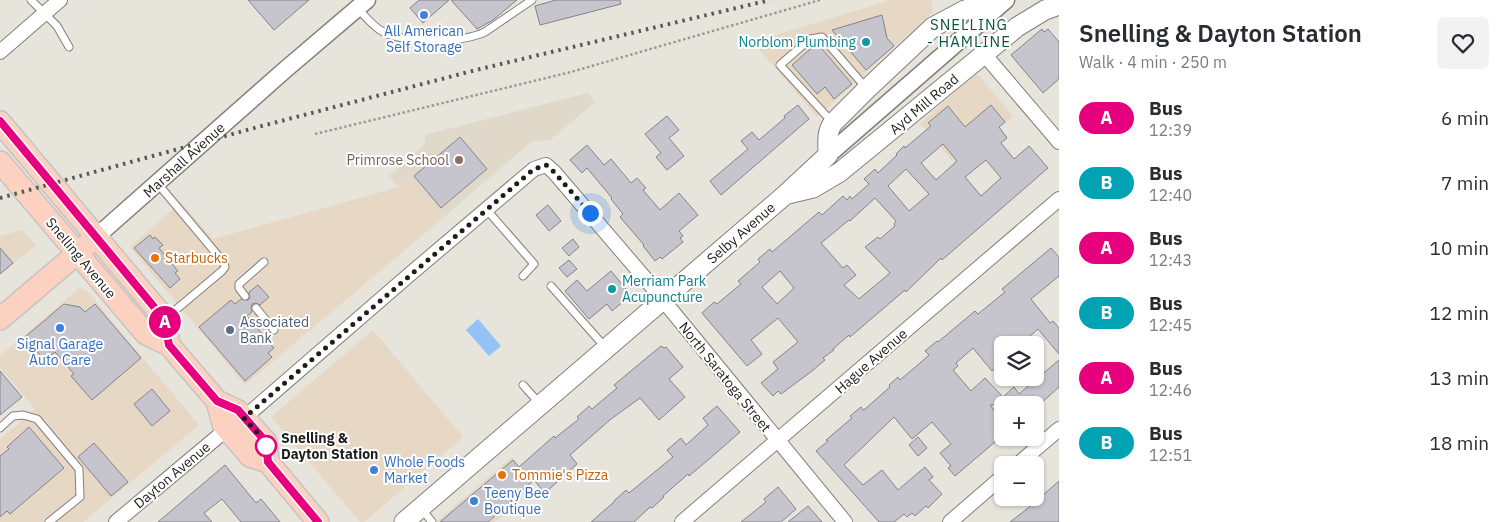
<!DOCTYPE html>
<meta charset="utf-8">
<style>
:root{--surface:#fff;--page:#f2f2f3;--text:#2b2b33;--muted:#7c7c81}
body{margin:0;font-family:"IBM Plex Sans",sans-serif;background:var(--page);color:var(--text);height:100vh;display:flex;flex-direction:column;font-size:19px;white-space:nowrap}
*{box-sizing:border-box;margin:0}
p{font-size:16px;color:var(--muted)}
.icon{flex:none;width:28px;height:28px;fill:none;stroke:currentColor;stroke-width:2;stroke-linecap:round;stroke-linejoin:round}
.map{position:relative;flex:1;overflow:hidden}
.details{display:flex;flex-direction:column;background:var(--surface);width:450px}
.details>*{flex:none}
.badge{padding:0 10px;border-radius:16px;font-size:18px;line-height:32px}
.buttons{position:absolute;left:994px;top:336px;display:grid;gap:10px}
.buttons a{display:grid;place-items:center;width:50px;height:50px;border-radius:8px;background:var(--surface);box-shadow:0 1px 4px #0004;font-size:25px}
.you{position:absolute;width:25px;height:25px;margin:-12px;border:4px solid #fff;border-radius:50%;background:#1a73e8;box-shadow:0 0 0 8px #1a73e833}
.map>.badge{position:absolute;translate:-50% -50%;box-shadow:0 0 0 2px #fff}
.round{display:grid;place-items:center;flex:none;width:52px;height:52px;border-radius:8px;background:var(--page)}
.head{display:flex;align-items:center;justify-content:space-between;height:85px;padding:0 20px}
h1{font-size:24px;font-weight:600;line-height:38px}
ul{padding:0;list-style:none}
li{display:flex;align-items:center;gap:15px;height:65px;padding:0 20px}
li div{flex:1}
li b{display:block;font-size:19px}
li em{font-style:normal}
li .badge{min-width:55px;font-weight:700;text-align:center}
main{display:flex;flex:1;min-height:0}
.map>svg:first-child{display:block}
</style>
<main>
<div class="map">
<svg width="1059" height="522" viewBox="0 0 1059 522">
<rect width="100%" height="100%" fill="#e7e4db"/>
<path fill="#e7d7c5" d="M891 0H931L933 12 817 117 753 42Z
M975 75H978L1013 116 956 165 920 123Z
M410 179 444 217 245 385 130 247 181 202 213 239 399 187Z
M22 230 36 245 0 275V236Z
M79 288 86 290 199 425 83 522H0V439L35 409 0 368V356Z
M373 330 463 437 364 522H360L271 417Z
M512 457 534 483 515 499 518 504 495 522H436Z"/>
<path fill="#e0d9ca" d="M588 93 595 102 550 140 531 142 444 217 410 179 399 187 389 176 425 144V135Z"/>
<path fill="#92c2f8" d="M478 319 501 346 489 356 466 330Z"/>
<path fill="#c6c5ce" stroke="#84838b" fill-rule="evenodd" d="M248 0H309L274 30Z
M419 0H449L423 23 410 8Z
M451 0H517L493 20 477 29Z
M556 0H620L621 4 540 25 535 6Z
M882 15 887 38 894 46 866 70 832 30Z
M1042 29 1044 32 1048 29 1059 42V79L1043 93 1011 55Z
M817 43 852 84 834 99 825 87 817 94 792 65Z
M798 105 809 119 721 195 710 181 748 149 741 141 752 132 759 140 785 118 784 116Z
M991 105 1005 122 999 127 1007 138 1001 143 1014 159 1029 146 1048 168 942 260 941 258 906 292 905 290 850 337 849 335 833 349 834 350 823 358 825 360 812 371 781 394 778 391 773 396 761 383 778 369 773 362 798 342 778 318 751 340 762 354 747 366 702 313 714 302 717 304 741 284 738 281 760 262 758 259 770 249 772 252 819 212 822 215 843 196 847 200 850 196 852 199 869 184 864 179 875 169 878 173 897 155 896 154 904 146 905 148 931 126 928 123 948 106 965 127ZM943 144 957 161 936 180 921 163ZM986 160 1001 178 981 196 965 177ZM906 169 929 194 909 211 888 186ZM875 198 896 221 894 224 895 226 880 239 878 237 865 247 890 273 859 299 844 285 856 275 847 265 843 268 821 243 849 220 850 221ZM780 271 794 288 777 304 762 287Z
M667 116 679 130 669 138 684 156 667 170 656 157 661 153 645 134Z
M460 137 487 169 441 208 414 176Z
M587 145 604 165 611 159 631 183 637 178 646 188 643 190 660 210 679 193 698 215 679 231 683 236 680 238 683 242 662 259 660 257 655 261 643 246 644 245 620 217 623 214 611 199 612 198 587 168 582 173 570 160Z
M548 205 561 221 549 231 536 215Z
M150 235 153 239 155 237 163 245 159 248 178 271 175 273 180 279 170 288 134 248Z
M573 239 579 247 569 256 562 248Z
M0 248 13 263 0 274Z
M1051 248 1059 257V276L1031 299 1050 323 1053 321 1059 328V354L1038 329 1020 345H1002V362L992 371 973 348 956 363 958 366 953 370 971 391 985 378 1003 397 1014 387 1019 394 1059 360V387L1039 405H990L1002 420V436L955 476 948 468 951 466 940 453 951 444 932 422 912 439 894 417 844 465 863 485 882 470 898 490 925 467 933 477 929 480 942 494 928 508 926 506 915 516 912 513 907 517 904 514 894 522H879L816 451 828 441 826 440 852 418 850 416 861 407 863 410 865 409 890 387 889 385 898 377 900 380 927 357 929 355 925 351 937 341 938 342 975 311 978 314 1005 292 1002 289Z
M569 260 577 269 567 277 559 268Z
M611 271 631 295 612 311 607 304 589 319 565 291 577 280 587 291Z
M258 285 269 297 260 305 256 303 252 304 251 308 252 312 247 316 274 348 268 353 272 357 245 381 199 327 231 300 235 304 241 299 248 300 250 298 249 292Z
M64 304 80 307 85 312 95 304 141 358 92 400 71 376 74 374 55 352 44 360 25 337Z
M661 346 664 348 666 347 683 367 669 379 685 397 659 420 640 398 611 419 570 455 577 464 545 493 534 480 511 500 512 501 488 522H440L513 460 519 467 554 436 555 438 579 419 577 417 589 406 592 409 617 388 614 385Z
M0 371 22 397 0 415Z
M152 389 170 411 152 426 134 404Z
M717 406 740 432 708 460 689 476 688 474 663 496 664 497 652 508 650 507 634 522H591L614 502V501L626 490 629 493 673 457 667 450 681 438 686 445 708 425 703 418Z
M29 427 64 468 10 514 7 511 0 517V456L9 449 7 447Z
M918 437 927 448 918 456 909 445Z
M94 443 128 482 111 496 78 457Z
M225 465 256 503 261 499 280 522H241L222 499 204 513 212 522H158Z
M1059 481V522H1010L1027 509Z
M778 487 796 509 781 522H741L766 502 764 499Z
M808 506 822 522H788Z"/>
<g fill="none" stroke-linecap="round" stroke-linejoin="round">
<g stroke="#827f78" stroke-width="9">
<path id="service" d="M31 0 57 26 69 47
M357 8C364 15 371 24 380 30 401 44 462 43 485 32L532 0
M833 123 780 65 810 39 822 37 867 89
M158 184 220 258 224 263 225 267 222 271 166 318
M486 209 534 264 523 276
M551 286 605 347
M245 296 239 288V284L264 262
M256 308 274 330
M523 385 540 404
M0 428 13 416 23 415 37 419 79 469 80 497 49 522
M421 508 432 522"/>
</g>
<g stroke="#827f78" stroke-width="16">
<path id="minor" d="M0 52 60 0
M984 54 1059 142
M244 418 409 275 534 169 546 165 554 172 649 283 845 522
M1017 465 1059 429
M116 522 227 429
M682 522 1059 199
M950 522 1002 477"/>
</g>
<g stroke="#827f78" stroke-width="19">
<path id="tertiary" d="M828 155 1006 0
M96 237 286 69 367 0"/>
</g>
<g stroke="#827f78" stroke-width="21">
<path id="secondary" d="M788 194 813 188 840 172 1017 27 1045 10 1059 5
M404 522 785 195 828 155C828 144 826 132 833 123L867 89 933 27 965 10 995 0"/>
</g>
<g stroke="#c4c4c3" stroke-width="24">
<path id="primary" d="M0 122 165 319 169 345
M0 162 146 334 169 345 217 401 238 411 266 442 268 462 318 522
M0 319 87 245
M217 401 223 424 227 429 250 456 268 462"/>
</g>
<path stroke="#9c9a93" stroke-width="2.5" stroke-dasharray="2.5 2.5" stroke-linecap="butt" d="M315 134 571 72 820 0"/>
<use href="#service" stroke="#fff" stroke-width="7"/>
<use href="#minor" stroke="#fff" stroke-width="14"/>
<use href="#tertiary" stroke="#fff" stroke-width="16"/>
<use href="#secondary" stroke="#fff" stroke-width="19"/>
<use href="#primary" stroke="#fcd1c1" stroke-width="21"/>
<path stroke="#595853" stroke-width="4" stroke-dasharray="2.5 5" stroke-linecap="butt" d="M0 198 258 127 476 70 770 0"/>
</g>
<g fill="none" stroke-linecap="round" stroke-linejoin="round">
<g stroke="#fff" stroke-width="11">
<path id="line" d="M0 121 164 319 169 345 217 401 238 410 266 442 268 462 318 522"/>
</g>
<use href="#line" stroke="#e6007e" stroke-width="8"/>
<path stroke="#1e1d1a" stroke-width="5" stroke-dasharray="0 9" d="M266 446V442L244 418 534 169 546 165 554 172 590 213"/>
</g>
<g fill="#3f7fe0" stroke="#fff" stroke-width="2">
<circle cx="424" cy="15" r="5"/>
<circle cx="60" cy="328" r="5"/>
<circle cx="374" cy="470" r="5"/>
<circle cx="474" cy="501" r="5"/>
</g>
<g fill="#0f9aa8" stroke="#fff" stroke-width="2">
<circle cx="866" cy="42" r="5"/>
<circle cx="612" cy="289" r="5"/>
</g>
<circle fill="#8d6e63" stroke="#fff" stroke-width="2" cx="459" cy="160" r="5"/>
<g fill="#e8710a" stroke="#fff" stroke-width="2">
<circle cx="155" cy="258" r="5"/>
<circle cx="502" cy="475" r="5"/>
</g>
<circle fill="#5c6f8a" stroke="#fff" stroke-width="2" cx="230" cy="330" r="5"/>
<circle fill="#fff" stroke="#e6007e" stroke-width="2.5" cx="266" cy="446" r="10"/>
<g text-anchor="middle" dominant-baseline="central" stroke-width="4" stroke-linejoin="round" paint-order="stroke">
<g font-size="14" fill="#366cbe" stroke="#fff">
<text x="424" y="31">All American<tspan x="424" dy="16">Self Storage</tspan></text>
<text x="60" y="344">Signal Garage<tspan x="60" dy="16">Auto Care</tspan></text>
<text x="384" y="462" text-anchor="start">Whole Foods<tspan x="384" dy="16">Market</tspan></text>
<text x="484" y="493" text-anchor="start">Teeny Bee<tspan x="484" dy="16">Boutique</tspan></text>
</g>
<g font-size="14" fill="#0d838f" stroke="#fff" text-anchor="end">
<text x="856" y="42">Norblom Plumbing</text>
<text x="622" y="281" text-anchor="start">Merriam Park<tspan x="622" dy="16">Acupuncture</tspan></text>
</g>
<g font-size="14" fill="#1e1d1a" stroke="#fff">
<text transform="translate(924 104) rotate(-40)">Ayd Mill Road</text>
<text transform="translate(184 160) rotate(-42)">Marshall Avenue</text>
<text transform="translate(741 233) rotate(-41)">Selby Avenue</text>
<text transform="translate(81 258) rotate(50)">Snelling Avenue</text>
<text transform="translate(871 361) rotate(-41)">Hague Avenue</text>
<text transform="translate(725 377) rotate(51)">North Saratoga Street</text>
<text transform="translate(172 475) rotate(-40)">Dayton Avenue</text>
</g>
<g font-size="14" fill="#785e54" stroke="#fff" text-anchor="end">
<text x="449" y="160">Primrose School</text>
</g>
<g font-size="14" fill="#c56008" stroke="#fff" text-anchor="start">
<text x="165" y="258">Starbucks</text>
<text x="512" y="475">Tommie's Pizza</text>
</g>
<g font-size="14" fill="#4e5e75" stroke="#fff" text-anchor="start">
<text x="240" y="322">Associated<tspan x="240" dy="16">Bank</tspan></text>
</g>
<g font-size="14" font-weight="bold" fill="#1e1d1a" stroke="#fff" text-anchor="start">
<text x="281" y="438">Snelling &amp;<tspan x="281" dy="16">Dayton Station</tspan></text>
</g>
<g font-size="15" letter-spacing="1" fill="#09553d" stroke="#fff">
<text x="969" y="24">SNELLING<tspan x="969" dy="17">- HAMLINE</tspan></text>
</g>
</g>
</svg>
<div class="buttons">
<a><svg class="icon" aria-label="layers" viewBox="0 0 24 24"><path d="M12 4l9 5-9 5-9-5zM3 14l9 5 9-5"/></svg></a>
<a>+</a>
<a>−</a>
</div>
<div class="you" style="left:590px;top:213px"></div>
<b class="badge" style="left:165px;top:322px;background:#e6007e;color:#fff">A</b>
</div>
<section class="details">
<div class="head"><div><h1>Snelling &amp; Dayton Station</h1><p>Walk · 4 min · 250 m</p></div><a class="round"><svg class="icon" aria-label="heart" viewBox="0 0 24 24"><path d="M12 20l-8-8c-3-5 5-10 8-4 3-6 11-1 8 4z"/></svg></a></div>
<ul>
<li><span class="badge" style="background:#e6007e;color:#fff">A</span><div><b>Bus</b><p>12:39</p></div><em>6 min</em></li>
<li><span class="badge" style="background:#00a3b4;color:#fff">B</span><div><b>Bus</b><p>12:40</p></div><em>7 min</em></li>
<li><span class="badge" style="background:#e6007e;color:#fff">A</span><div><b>Bus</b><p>12:43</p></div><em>10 min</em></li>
<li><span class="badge" style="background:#00a3b4;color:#fff">B</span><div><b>Bus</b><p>12:45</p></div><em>12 min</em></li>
<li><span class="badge" style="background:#e6007e;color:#fff">A</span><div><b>Bus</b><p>12:46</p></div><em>13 min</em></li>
<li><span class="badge" style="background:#00a3b4;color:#fff">B</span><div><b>Bus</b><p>12:51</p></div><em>18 min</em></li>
</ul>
</section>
</main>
